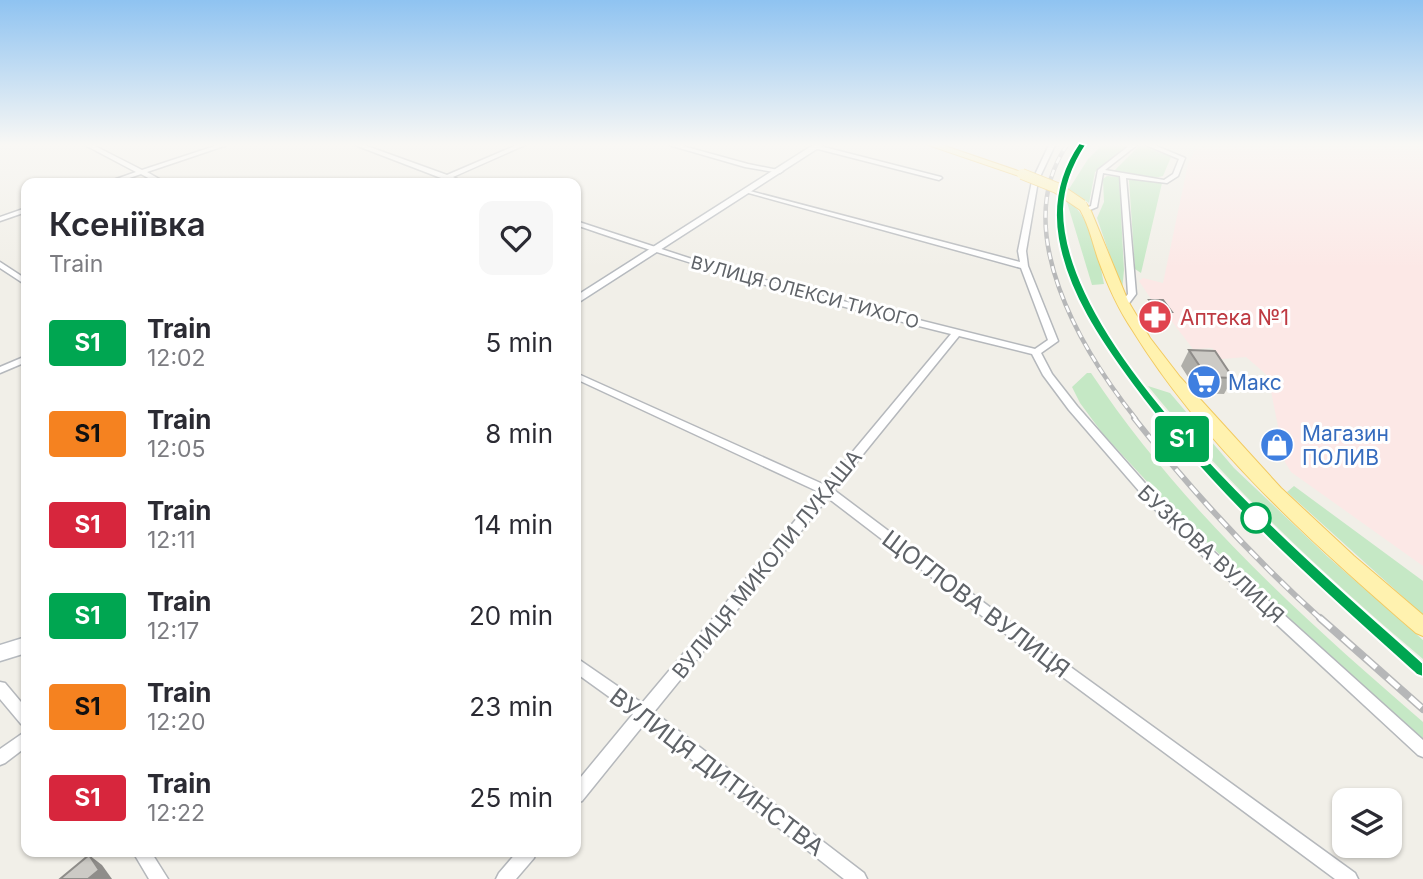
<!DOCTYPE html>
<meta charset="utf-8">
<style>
:root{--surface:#fff;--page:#f7f7f7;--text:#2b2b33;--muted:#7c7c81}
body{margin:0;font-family:Inter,sans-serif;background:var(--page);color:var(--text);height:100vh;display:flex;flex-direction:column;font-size:26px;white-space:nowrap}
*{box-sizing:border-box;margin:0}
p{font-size:23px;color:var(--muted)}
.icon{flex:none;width:38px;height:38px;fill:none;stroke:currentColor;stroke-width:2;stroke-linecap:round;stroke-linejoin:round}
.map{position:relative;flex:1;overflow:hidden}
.panel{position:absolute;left:21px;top:178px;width:560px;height:679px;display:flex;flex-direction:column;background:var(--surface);border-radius:14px;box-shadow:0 2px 5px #0004}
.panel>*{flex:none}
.badge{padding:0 14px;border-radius:5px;font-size:24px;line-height:46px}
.controls{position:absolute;left:1332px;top:788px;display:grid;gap:14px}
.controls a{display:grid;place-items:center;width:70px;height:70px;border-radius:14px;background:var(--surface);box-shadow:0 2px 5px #0004;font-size:35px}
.map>.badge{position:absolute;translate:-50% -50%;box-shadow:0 0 0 4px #fff}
.round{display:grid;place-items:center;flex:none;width:74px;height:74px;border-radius:14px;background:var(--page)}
.summary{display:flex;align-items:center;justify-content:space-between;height:119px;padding:0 28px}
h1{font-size:33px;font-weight:600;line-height:52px}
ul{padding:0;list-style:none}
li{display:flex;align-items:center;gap:21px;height:91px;padding:0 28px}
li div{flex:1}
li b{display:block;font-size:26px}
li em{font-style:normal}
li .badge{min-width:77px;font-weight:700;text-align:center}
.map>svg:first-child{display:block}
</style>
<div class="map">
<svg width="1423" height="879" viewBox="0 0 1423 879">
<rect width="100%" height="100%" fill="#f1efe8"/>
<path fill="#fce8e6" d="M1204 145H1423V566L1291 472 1285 462 1268 376 1246 357 1222 359 1212 348 1193 349 1160 306 1155 305 1139 281 1143 278 1163 283 1188 164 1197 146 1203 148Z"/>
<path fill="#c5e8c5" d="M1102 145H1127L1095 172 1089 203 1069 189 1088 159Z
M1140 145 1171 157 1163 176 1154 178 1114 171Z
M1107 176 1119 177 1124 270 1122 291 1097 218 1104 202 1103 179Z
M1139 179 1162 183 1141 273 1135 269 1129 180Z
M1066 199C1092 217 1098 255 1104 284L1092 285Z
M1087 373H1091C1181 508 1301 617 1423 722V739L1319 648 1177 514 1103 434 1080 403 1072 387Z
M1148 386 1170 393 1234 468 1328 557 1423 640V659C1324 575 1230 488 1148 386Z
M1294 486 1423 581V615L1287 492Z"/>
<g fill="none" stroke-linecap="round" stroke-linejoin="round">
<g stroke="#b5b8bc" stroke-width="3">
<path id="minor" d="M85 145H93L142 170 218 145H227L147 172 168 184H159L141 174 112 184H102L136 172Z
M355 145H364L447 175 517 145H525L453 177 468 184H458L447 180 438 184H429L441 178Z
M669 145H679L748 164 783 171 780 173 745 167Z
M816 145 941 177 942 178 939 180 814 148V146Z
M1049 145H1055L1038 181 1026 251 1028 266 1058 341 1041 353 1052 374 1077 406 1173 515 1423 740V757L1418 755 1165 521 1069 410 1043 375 1032 354 959 336 834 490 1047 650 1355 873 1358 879H1335L1037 658 828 498 654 712 864 873 867 879H844L645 723 582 801 576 803V783L633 714 576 673V659L581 661 642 703 819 492 576 379V373L825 485 951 334C824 303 699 268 576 225V221L692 259 807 292 1035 349 1048 340 1021 268 745 192 750 191 1020 262 1018 251 1032 181Z
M1130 145H1137L1105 170 1164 180 1173 174 1179 159 1146 145H1154L1185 158 1178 176 1167 183 1126 178 1136 294 1127 306 1124 307 1120 304 1128 294 1120 176 1103 173 1097 207 1085 212 1081 210 1091 206 1098 170Z
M26 208V212L0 221V217Z
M0 262 26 279V285L0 268Z
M26 356V362L0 373V367Z
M0 682 5 683 26 708V726L21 724 0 699Z
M26 731V747L5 763 0 765V749Z
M133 852H151L168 879H149Z
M517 852H536L534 858 516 879H496L499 873Z"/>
</g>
<g stroke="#b6babf" stroke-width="3">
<path id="secondary" d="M813 145H823L576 304V296Z
M26 637V653L0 661V645Z"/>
</g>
<g stroke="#f2c960" stroke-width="2">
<path id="primary" d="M928 145H942L1027 174 1019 176Z
M1078 203H1086L1091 211 1128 301 1150 338 1180 377 1281 488 1354 556 1423 615V636L1416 633C1314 545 1204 446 1133 331 1118 309 1107 284 1098 259 1092 241 1088 221 1077 205Z"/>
</g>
<use href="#minor" fill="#fff" fill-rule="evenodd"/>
<use href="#secondary" fill="#fff" fill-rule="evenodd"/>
<use href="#primary" fill="#fff2af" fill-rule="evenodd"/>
<g stroke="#b6b7b8" stroke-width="4.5">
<path id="rail-far2" d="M1067 145C1009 230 1081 350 1136 419
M1082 145C1072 160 1063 176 1061 194 1059 205 1062 216 1063 227 1071 300 1119 364 1165 419"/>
</g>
<g stroke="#b6b7b8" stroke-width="6">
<path id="rail-far1" d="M1134 418C1191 490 1253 558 1322 620
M1164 418C1225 491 1295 556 1366 620"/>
</g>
<g stroke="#b6b7b8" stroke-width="8">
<path id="rail" d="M1320 618 1423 709
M1364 618 1423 669"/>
</g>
<use href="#rail-far2" stroke="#fff" stroke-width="2.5" stroke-dasharray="7" stroke-linecap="butt"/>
<use href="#rail-far1" stroke="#fff" stroke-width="3.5" stroke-dasharray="11" stroke-linecap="butt"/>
<use href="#rail" stroke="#fff" stroke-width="5" stroke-dasharray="15" stroke-linecap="butt"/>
<g stroke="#f2c960" stroke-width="12" stroke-linecap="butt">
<path id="primary-bridge" d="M1022 174 1057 188 1082 205"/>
</g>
<use href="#primary-bridge" stroke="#fff2af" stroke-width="10"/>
</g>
<path fill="#afaea9" d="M1149 300 1172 312 1167 323 1152 322 1144 310Z
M1189 350 1233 378 1224 394 1198 393 1181 366Z"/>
<path fill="#8f8d8a" d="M89 855 102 865 112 879H88Z"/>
<path fill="#cccac5" stroke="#8f8d8a" stroke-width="2" d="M1149 300H1163L1172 312H1157Z
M1189 350 1215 351 1233 378 1207 377Z
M89 855 99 870 88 879H60Z"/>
<linearGradient id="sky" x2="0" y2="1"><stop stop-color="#8fc3f1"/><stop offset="0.54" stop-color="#f9f8f5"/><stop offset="1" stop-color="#f9f8f5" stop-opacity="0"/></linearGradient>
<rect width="1423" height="268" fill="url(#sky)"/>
<path fill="#00a651" stroke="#fff" stroke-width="2" d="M1079 143 1086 145C1073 165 1065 186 1064 209 1063 357 1323 572 1423 663V677L1417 675C1315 584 1213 494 1132 384 1100 341 1067 292 1058 239 1052 204 1059 172 1079 143Z"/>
<defs>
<g id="pharmacy-disc" transform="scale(1.75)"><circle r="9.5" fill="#e0444e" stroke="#fff"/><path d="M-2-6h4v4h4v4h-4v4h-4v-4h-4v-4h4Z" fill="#fff"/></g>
<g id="supermarket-disc" transform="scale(1.75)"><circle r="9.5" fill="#3f7fe0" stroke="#fff"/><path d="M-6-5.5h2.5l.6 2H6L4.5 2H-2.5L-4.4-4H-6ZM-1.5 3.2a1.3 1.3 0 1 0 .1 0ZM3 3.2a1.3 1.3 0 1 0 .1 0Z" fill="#fff"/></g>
<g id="shop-disc" transform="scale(1.75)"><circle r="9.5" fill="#3f7fe0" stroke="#fff"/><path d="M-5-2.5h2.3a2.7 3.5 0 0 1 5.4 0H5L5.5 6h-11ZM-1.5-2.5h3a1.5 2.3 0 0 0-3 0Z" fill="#fff"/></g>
</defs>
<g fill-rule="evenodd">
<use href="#pharmacy-disc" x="1155" y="317"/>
<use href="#supermarket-disc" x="1204" y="382"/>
<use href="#shop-disc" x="1277" y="445"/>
</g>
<circle fill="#fff" stroke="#00a651" stroke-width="3.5" cx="1256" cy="518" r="14"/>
<g text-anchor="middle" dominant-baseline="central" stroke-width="6" stroke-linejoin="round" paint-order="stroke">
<g font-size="18" fill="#5f6368" stroke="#fff">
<text transform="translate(805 292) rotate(15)">ВУЛИЦЯ ОЛЕКСИ ТИХОГО</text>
</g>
<g font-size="21" fill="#be3a42" stroke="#fff" text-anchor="start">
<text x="1180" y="317">Аптека №1</text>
</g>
<g font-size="21" fill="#366cbe" stroke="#fff" text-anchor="start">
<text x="1228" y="382">Макс</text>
<text x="1302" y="433">Магазин<tspan x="1302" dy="24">ПОЛИВ</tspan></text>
</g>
<g font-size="21" fill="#5f6368" stroke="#fff">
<text transform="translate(1211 554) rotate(43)">БУЗКОВА ВУЛИЦЯ</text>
<text transform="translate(767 564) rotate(-51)">ВУЛИЦЯ МИКОЛИ ЛУКАША</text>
</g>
<g font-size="24" fill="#5f6368" stroke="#fff">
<text transform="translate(976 604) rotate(37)">ЩОГЛОВА ВУЛИЦЯ</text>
<text transform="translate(717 772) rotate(37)">ВУЛИЦЯ ДИТИНСТВА</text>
</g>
</g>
</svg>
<div class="controls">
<a><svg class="icon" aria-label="layers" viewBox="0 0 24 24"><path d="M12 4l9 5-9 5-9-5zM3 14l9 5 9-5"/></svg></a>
</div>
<b class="badge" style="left:1182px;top:439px;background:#00a651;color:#fff">S1</b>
<section class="panel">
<div class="summary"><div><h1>Ксеніївка</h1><p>Train</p></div><a class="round"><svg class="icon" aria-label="heart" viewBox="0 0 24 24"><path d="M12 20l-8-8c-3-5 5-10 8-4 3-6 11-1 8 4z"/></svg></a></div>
<ul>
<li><span class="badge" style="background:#00a651;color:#fff">S1</span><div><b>Train</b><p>12:02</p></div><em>5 min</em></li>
<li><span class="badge" style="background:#f58220;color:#111">S1</span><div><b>Train</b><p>12:05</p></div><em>8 min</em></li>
<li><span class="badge" style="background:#d7263d;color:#fff">S1</span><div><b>Train</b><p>12:11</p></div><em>14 min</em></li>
<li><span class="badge" style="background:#00a651;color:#fff">S1</span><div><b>Train</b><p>12:17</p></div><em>20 min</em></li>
<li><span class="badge" style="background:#f58220;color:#111">S1</span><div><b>Train</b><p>12:20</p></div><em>23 min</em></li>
<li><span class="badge" style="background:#d7263d;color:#fff">S1</span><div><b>Train</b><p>12:22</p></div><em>25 min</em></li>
</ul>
</section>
</div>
